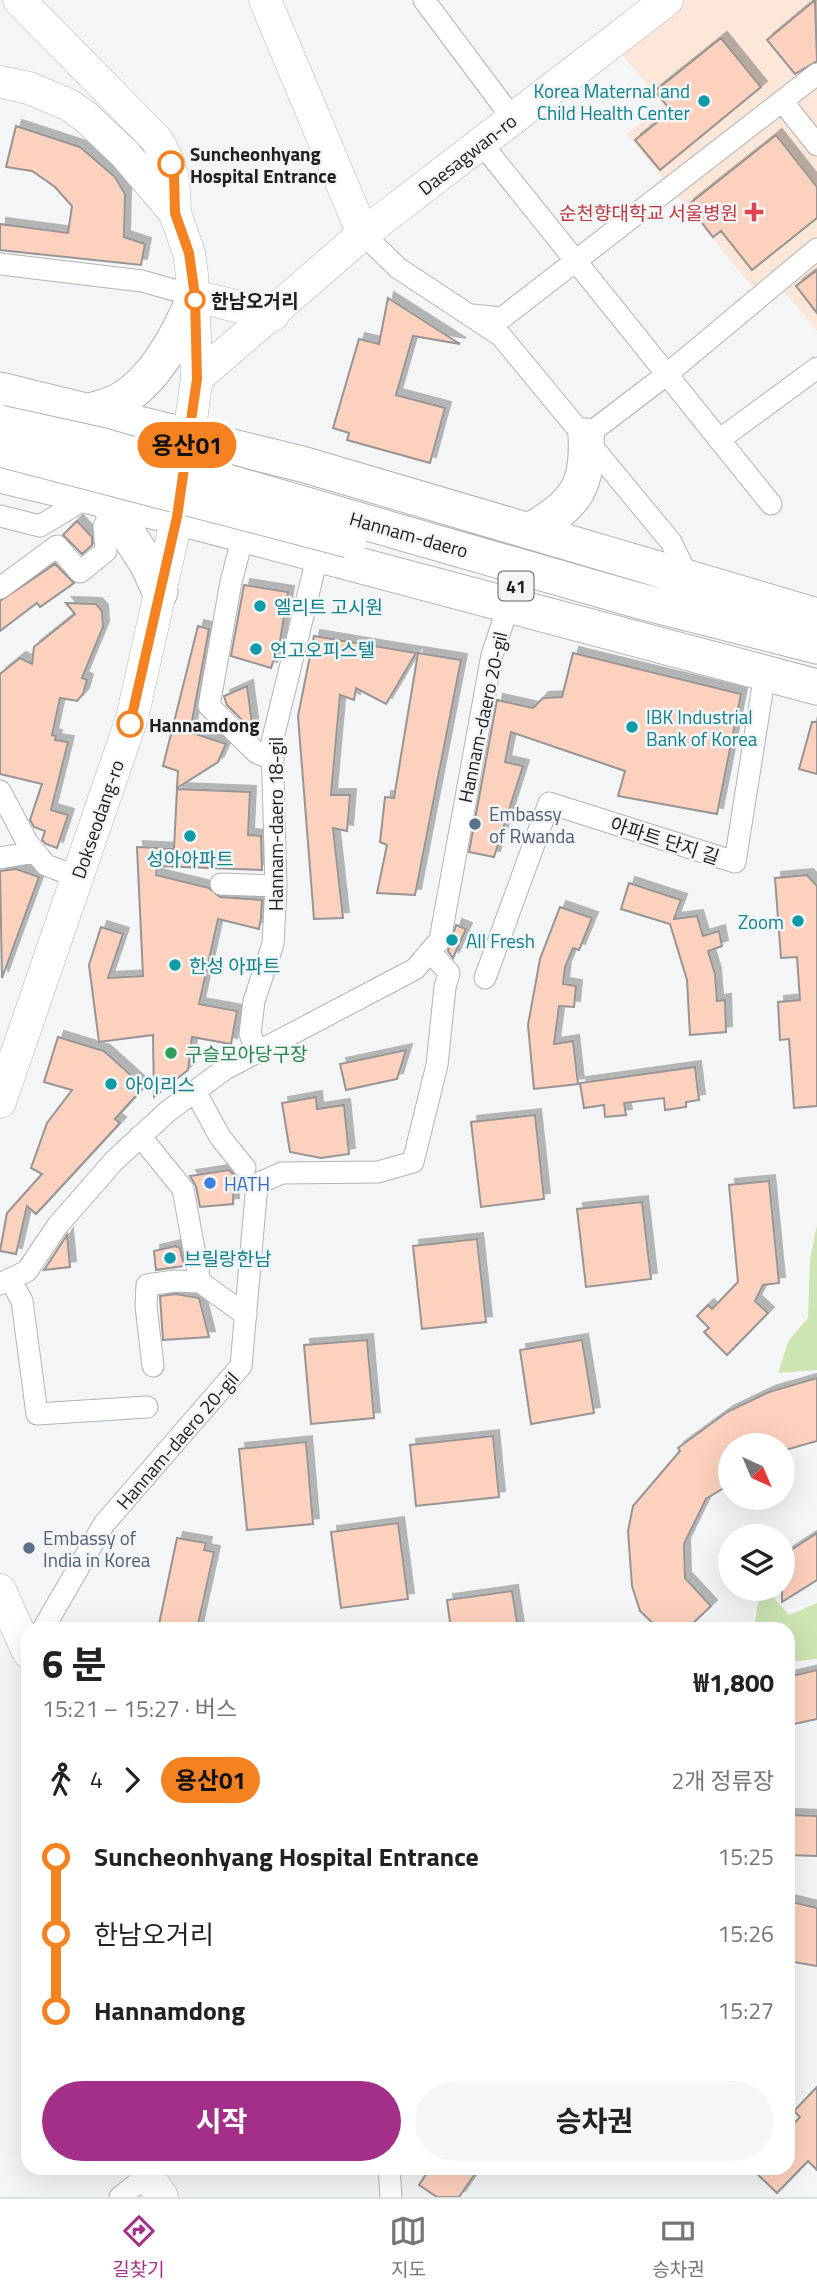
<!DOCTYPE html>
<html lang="ko">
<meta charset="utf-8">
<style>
:root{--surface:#fff;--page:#f6f6f6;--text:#222;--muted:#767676;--line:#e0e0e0;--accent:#a42f88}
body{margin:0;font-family:"Titillium Web","Noto Sans KR",sans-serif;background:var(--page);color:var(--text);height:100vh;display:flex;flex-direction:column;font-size:26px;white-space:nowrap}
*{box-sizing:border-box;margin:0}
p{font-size:23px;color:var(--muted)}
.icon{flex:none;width:38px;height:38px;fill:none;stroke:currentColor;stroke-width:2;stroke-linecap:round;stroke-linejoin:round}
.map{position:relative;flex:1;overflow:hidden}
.details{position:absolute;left:21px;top:1622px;width:774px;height:553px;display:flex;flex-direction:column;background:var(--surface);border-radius:21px;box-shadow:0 7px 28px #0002}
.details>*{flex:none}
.badge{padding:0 14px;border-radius:23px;font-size:24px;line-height:46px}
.needle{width:46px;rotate:136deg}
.controls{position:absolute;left:718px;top:1433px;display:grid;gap:14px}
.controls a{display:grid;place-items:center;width:77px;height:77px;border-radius:50%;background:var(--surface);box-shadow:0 7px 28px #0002;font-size:35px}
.map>.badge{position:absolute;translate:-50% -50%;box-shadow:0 0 0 4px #fff}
.legs{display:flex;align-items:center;gap:10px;height:77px;padding:0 21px;font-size:23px}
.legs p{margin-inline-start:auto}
.summary{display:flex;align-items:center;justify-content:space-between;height:119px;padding:0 21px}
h1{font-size:38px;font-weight:700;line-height:52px}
.button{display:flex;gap:14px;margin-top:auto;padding:14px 21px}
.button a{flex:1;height:80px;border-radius:42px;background:var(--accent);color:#fff;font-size:28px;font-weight:700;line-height:80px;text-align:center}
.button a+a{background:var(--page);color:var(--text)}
ul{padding:0 21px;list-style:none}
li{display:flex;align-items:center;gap:24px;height:77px;font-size:26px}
li i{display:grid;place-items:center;width:10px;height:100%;margin:0 9px;background:currentColor}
li i::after{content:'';width:18px;height:18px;margin:-9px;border:5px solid;border-radius:50%;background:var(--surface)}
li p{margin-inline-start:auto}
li:first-child i{background:linear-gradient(#0000 50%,currentColor 0)}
li:last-child i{background:linear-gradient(currentColor 50%,#0000 0)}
.dock{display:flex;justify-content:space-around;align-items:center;height:98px;border-top:2px solid var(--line);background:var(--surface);font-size:19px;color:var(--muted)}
.dock a{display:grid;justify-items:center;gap:4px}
.dock .current{color:var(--accent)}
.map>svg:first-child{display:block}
</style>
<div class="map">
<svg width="817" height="2197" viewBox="0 0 817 2197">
<defs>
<filter id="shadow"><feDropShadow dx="6" dy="-6" stdDeviation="0" flood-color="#0004"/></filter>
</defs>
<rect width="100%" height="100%" fill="#f4f5f6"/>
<path fill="#fbe6d8" d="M685 0H817V331L784 291 767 305 627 134 663 104 621 53Z"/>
<path fill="#cde4b3" d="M817 1225V1370L778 1373 789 1340 808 1318 810 1260Z
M760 1589H766L789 1615 817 1603V1659L788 1662V1629H754Z"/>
<path fill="#fcd1bd" stroke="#969494" stroke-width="2" filter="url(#shadow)" d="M815 0 817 61 795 74 767 40Z
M721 38 761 87 660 170 635 140 671 111 655 91Z
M16 126 80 147 115 177 125 194 124 237 145 244 141 265 0 250V224L68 233 72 206 55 187 32 171 6 167Z
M776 135 817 187V218L752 270 721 231 713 237 688 205Z
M817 270V313L796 286Z
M388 298 460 344 413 336 396 395 445 408 430 463 347 440 349 433 333 428 359 339 379 344Z
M77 521 92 537V545L82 554 63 535Z
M55 564 74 583 40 607 37 603 0 631V601Z
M244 585 288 592 280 641 271 668 231 656Z
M66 603 96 604 102 611 103 627 82 678 87 680 83 694 77 701 60 698 52 735 56 736 55 740 68 742 51 810 68 815 57 848 46 844 42 840 45 831 34 827 30 820 42 784 0 774V674L20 658 32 664 34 647 75 614Z
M198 626 209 629 190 732 226 744 218 762 177 788 178 771 163 766Z
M314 636 416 653 386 704 356 688 354 700 340 695 331 795H350L347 831 333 828 343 918 314 919 298 716Z
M418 653 461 660 415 895 377 893 387 845 380 842 385 797 394 798Z
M573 653 741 694 717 814 618 796 625 771 511 732 505 762 523 766 494 857 469 852 497 700 533 708 543 698 562 697Z
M247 686 253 731 227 705 224 696Z
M812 722H817V774L799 769Z
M177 789 250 792 248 835 261 836 262 870 157 866 156 875 209 888 220 897 262 900 261 918 259 929 218 919 199 1004 237 1011 231 1044 192 1037 188 1070 154 1097 153 1035 99 1042 89 965 101 927 123 934 108 978 143 976 137 847 174 849Z
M16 869 39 877 2 978 0 871Z
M807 875 817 886V1106L794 1108 789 1039 780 1040 778 1002 800 1000 797 957 781 958 775 878Z
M629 883 681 900 674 919 697 916 703 936 719 931 722 946 708 951 715 974 717 1001 725 1000 726 1032 690 1035 687 980 670 924 621 909Z
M560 907 592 918 579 950 573 948 565 967 563 984 576 986 574 1007 559 1006 554 1044 573 1041 578 1084 534 1089 528 1025 540 959Z
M456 925 466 929 453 958 448 951Z
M58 1037 104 1051 144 1087 115 1119 120 1123 36 1214 27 1206 16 1254 0 1251 7 1213 42 1174 31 1168 47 1123 72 1090 44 1082Z
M406 1050 397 1079 346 1090 340 1064Z
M695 1067 699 1100 686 1102V1107L665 1110 664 1098 624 1103 626 1115 605 1117 604 1105 584 1108 580 1083Z
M316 1097 317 1109 344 1105 349 1154 321 1158 290 1152 282 1103Z
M535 1115 544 1199 481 1207 471 1122Z
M229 1170 234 1175 233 1204 200 1207 196 1186 190 1176Z
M769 1181 779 1283 763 1285 755 1301 768 1313 727 1355 704 1332 709 1328 697 1316 708 1305 712 1309 738 1282 729 1185Z
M642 1202 651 1279 586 1287 577 1209Z
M67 1235 70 1267 44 1270Z
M477 1239 486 1322 422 1329 413 1246Z
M175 1246 180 1248 184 1266 156 1270 154 1251Z
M176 1294 199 1298 209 1337 163 1340 160 1296Z
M367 1340 374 1418 311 1424 304 1345Z
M582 1340 594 1413 531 1424 520 1350Z
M817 1378V1441L782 1451V1446H730V1484L706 1499 684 1544 685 1578 711 1606 687 1629H659L640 1611 632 1586 628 1531 633 1506 680 1451 678 1448 727 1412 769 1392Z
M493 1436 499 1497 416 1506 410 1445Z
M306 1442 313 1524 247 1530 239 1449Z
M398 1523 408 1599 341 1608 331 1532Z
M817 1533V1580L782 1602V1556Z
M177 1538 206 1543 204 1550 214 1552 197 1629H158Z
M512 1591 518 1629H451L447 1600Z
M817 1670V1719L794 1724 788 1677Z
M788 1815 817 1816V1856L788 1855Z
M788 1901 817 1908V1966L788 1961Z
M817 2087V2170L808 2161 777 2193 751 2168H788V2130L800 2117 794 2111Z
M430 2168H479L459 2197H437L419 2185Z"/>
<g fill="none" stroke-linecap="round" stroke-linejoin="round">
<g stroke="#b2b3b4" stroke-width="23">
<path id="street" d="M424 0 513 119
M782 101 817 145
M481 143 771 504
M363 234 398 268 501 336 671 542 689 579
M0 264 142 281 195 296
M472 315 502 318 817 74
M586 436 666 375 817 249
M719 440 817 368
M0 516 40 526 88 497
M243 536 231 582 209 706 256 752 273 760
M0 588 57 546 80 572 106 551 104 526 113 511
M0 791 27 842 46 865 77 877
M0 858 35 852
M221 884 276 886
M485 978 549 803 735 862 765 673
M258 1053 250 1034 254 1001 273 944 276 886 272 742 318 554
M195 1091 220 1137 245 1168
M140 1136 183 1189 200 1282 246 1315
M10 1279 22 1301 37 1414 147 1407
M0 1284 27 1271 58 1225 114 1161 167 1112 225 1069 415 969 440 940 492 655 509 604
M153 1366 146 1306 147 1285 175 1281 200 1282
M43 1629 104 1524 241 1366 257 1184 282 1173 378 1172 413 1162 437 1065 445 987 449 973 430 951
M389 2168 391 2197
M120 2197 147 2176"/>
</g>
<g stroke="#b2b3b4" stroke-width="33">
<path id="secondary" d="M19 0 156 139C174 167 174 180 175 213
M265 0 363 234
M0 82 29 88 69 105 87 118 125 154 175 213 189 253 192 275 197 378 177 517 132 718 0 1102
M195 296 273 315
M197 378 363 234 667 0
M0 1590 28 1652
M143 2168 162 2197"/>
</g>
<g stroke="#b2b3b4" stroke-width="37">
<path id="primary" d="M0 390 302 464 817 616
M90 411C99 408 109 406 117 402 154 383 180 333 195 296
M0 475 177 517 817 687
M107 501 148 565 160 592
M531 530C574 505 589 488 586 436
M406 534 636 600 817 646"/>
</g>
<use href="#street" stroke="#fff" stroke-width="21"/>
<use href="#secondary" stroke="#fff" stroke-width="32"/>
<use href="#primary" stroke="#fff" stroke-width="35"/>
<g stroke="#b2b3b4" stroke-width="37" stroke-linecap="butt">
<path id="primary-bridge" d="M0 423 100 445 406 534
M0 449 349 540"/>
</g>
<use href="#primary-bridge" stroke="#fff" stroke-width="35"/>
</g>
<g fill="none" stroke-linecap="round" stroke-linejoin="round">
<g stroke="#fff" stroke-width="16">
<path id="line-1" d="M130 724 177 517 197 379 195 296 189 253 175 213 174 174 171 164"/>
</g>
<use href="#line-1" stroke="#f58220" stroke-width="10"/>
</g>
<g fill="#0f9aa8" stroke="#f4f5f6" stroke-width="2.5">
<circle cx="704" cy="101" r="7"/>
<circle cx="260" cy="606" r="7"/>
<circle cx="256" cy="649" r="7"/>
<circle cx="632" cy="727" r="7"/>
<circle cx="190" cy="836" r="7"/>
<circle cx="798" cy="921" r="7"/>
<circle cx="452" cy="940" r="7"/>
<circle cx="175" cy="965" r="7"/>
<circle cx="111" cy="1084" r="7"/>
<circle cx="170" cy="1258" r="7"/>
</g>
<g fill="#fff" stroke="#f58220" stroke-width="3.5">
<circle cx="171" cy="164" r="12"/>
<circle cx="195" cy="300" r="9"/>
<circle cx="130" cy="724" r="12"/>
</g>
<path fill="#e0444e" stroke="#f4f5f6" stroke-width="2.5" d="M750.5 201.5h7v7h7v7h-7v7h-7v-7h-7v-7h7z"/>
<g fill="#5c6f8a" stroke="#f4f5f6" stroke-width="2.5">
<circle cx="475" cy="824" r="7"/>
<circle cx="29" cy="1548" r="7"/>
</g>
<circle fill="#2e9e5b" stroke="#f4f5f6" stroke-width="2.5" cx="171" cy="1053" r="7"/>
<circle fill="#3f7fe0" stroke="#f4f5f6" stroke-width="2.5" cx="210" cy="1183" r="7"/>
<g text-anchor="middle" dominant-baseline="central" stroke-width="5" stroke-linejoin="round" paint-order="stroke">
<rect fill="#f4f5f6" stroke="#5f5f60" stroke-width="2" x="498.5" y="571.5" width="35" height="29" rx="5"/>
<g font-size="18" font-weight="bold" fill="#1f1f20">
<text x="516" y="586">41</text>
</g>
<g font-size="19" fill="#0d838f" stroke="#f4f5f6" text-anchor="start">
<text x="690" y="90" text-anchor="end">Korea Maternal and<tspan x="690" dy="22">Child Health Center</tspan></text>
<text x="274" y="606">엘리트 고시원</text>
<text x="270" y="649">언고오피스텔</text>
<text x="646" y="716">IBK Industrial<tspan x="646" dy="22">Bank of Korea</tspan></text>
<text x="190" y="858" text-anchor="middle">성아아파트</text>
<text x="784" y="921" text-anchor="end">Zoom</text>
<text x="466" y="940">All Fresh</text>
<text x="189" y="965">한성 아파트</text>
<text x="125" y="1084">아이리스</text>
<text x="184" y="1258">브릴랑한남</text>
</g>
<g font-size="19" font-weight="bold" fill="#1f1f20" stroke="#f4f5f6" text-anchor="start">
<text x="190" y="153">Suncheonhyang<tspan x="190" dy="22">Hospital Entrance</tspan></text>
<text x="211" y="300">한남오거리</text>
<text x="149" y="724">Hannamdong</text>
</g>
<g font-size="19" fill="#1f1f20" stroke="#f4f5f6">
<text transform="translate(467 154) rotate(-38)">Daesagwan-ro</text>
<text transform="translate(409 534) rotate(16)">Hannam-daero</text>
<text transform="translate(482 717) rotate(-78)">Hannam-daero 20-gil</text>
<text transform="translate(97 819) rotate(-71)">Dokseodang-ro</text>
<text transform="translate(275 824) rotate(-90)">Hannam-daero 18-gil</text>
<text transform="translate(665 840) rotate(18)">아파트 단지 길</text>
<text transform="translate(177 1440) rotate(-49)">Hannam-daero 20-gil</text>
</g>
<g font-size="19" fill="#be3a42" stroke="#f4f5f6" text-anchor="end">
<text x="738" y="212">순천향대학교 서울병원</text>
</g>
<g font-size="19" fill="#4e5e75" stroke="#f4f5f6" text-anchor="start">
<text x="489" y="813">Embassy<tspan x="489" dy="22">of Rwanda</tspan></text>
<text x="43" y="1537">Embassy of<tspan x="43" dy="22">India in Korea</tspan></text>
</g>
<g font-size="19" fill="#27864d" stroke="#f4f5f6" text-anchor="start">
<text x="185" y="1053">구슬모아당구장</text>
</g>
<g font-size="19" fill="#366cbe" stroke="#f4f5f6" text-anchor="start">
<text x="224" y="1183">HATH</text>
</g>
</g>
</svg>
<div class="controls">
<a><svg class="needle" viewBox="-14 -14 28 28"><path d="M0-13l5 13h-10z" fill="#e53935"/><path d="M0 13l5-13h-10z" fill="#767676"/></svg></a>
<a><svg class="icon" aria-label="layers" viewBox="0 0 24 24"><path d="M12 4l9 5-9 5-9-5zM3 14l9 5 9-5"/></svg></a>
</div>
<b class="badge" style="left:187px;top:445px;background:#f58220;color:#111">용산01</b>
<section class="details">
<div class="summary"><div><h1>6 분</h1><p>15:21 – 15:27 · 버스</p></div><b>₩1,800</b></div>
<div class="legs"><svg class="icon" aria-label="walk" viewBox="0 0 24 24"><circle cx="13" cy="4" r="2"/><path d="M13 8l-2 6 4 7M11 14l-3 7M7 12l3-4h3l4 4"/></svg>4<svg class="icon" aria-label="forward" viewBox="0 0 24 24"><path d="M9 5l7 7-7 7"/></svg><b class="badge" style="background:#f58220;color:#111">용산01</b><p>2개 정류장</p></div>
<ul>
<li><i style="color:#f58220"></i><b>Suncheonhyang Hospital Entrance</b><p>15:25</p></li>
<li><i style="color:#f58220"></i><span>한남오거리</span><p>15:26</p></li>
<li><i style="color:#f58220"></i><b>Hannamdong</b><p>15:27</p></li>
</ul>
<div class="button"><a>시작</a><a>승차권</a></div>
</section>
</div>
<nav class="dock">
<a class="current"><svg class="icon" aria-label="directions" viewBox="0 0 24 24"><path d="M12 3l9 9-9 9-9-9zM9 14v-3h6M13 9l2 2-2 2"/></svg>길찾기</a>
<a><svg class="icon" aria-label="map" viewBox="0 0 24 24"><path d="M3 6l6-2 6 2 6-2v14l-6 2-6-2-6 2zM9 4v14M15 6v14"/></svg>지도</a>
<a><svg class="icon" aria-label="tickets" viewBox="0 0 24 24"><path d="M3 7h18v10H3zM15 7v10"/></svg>승차권</a>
</nav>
